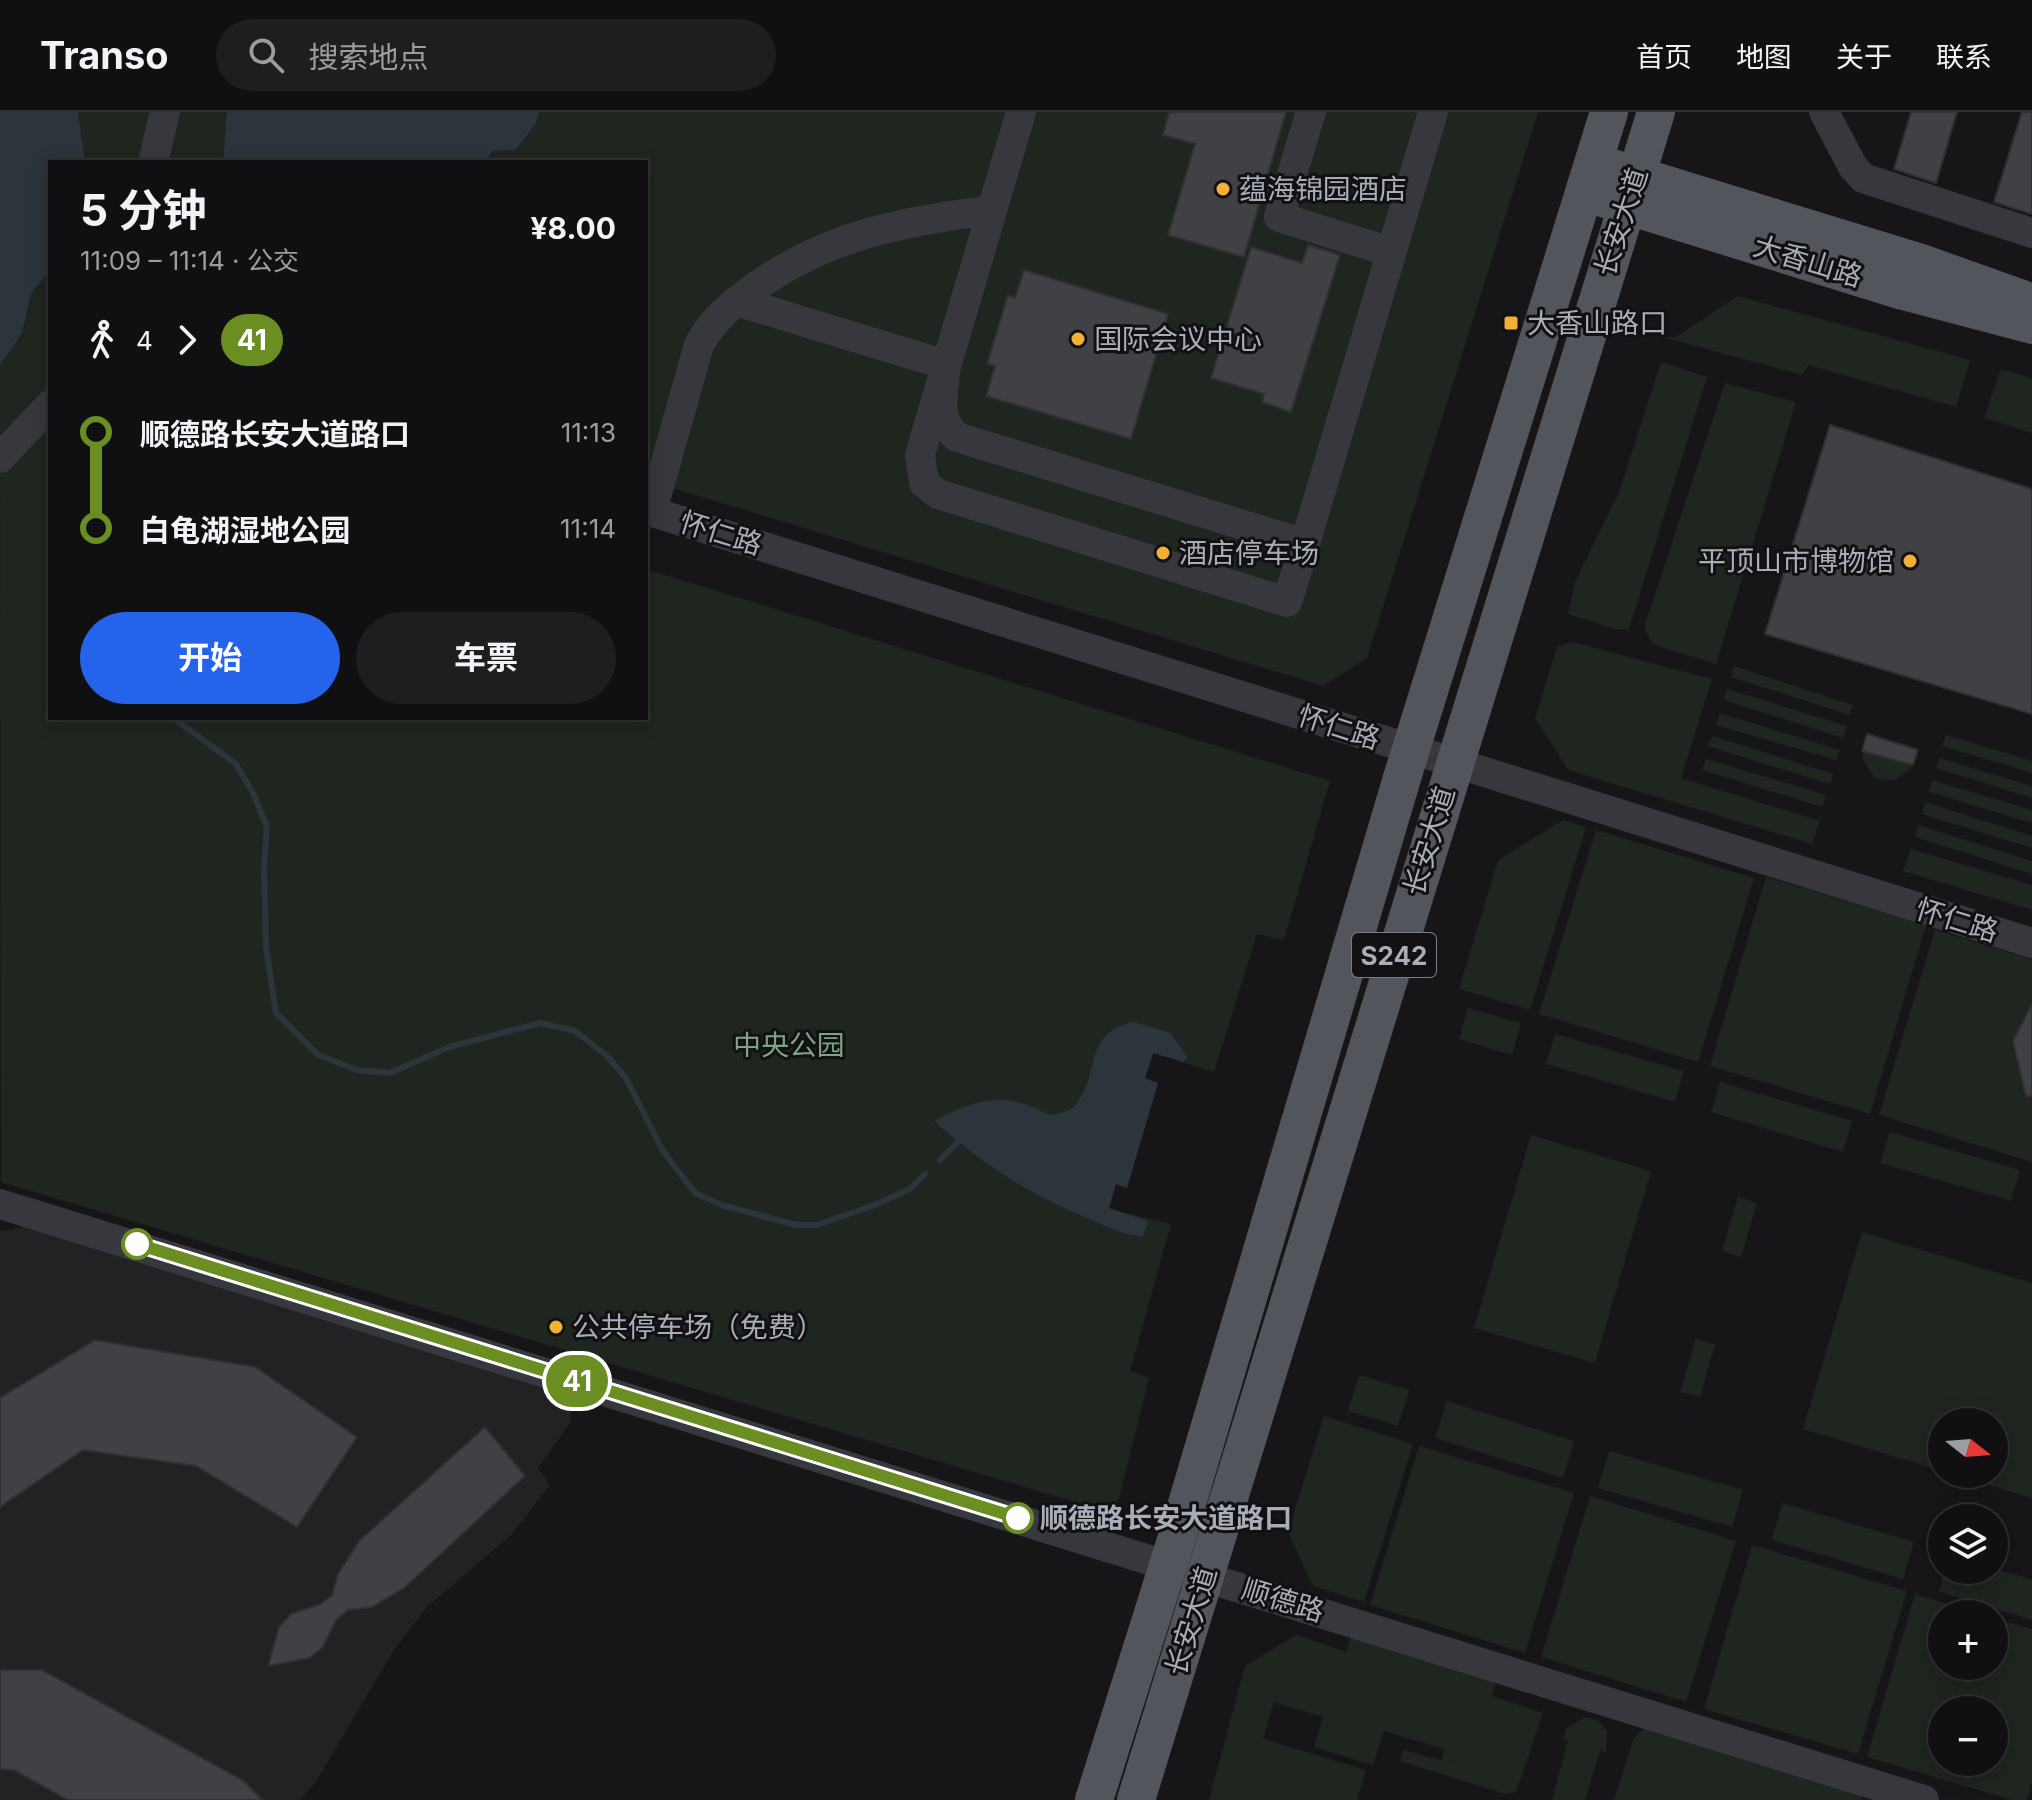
<!DOCTYPE html>
<html lang="zh">
<meta charset="utf-8">
<style>
:root{--surface:#101012;--page:#1e1e20;--text:#f1f3f6;--muted:#9c9d9f;--line:#303032;--accent:#2563eb}
body{margin:0;font-family:Inter,"Noto Sans SC",sans-serif;background:var(--page);color:var(--text);height:100vh;display:flex;flex-direction:column;font-size:30px;white-space:nowrap}
*{box-sizing:border-box;margin:0}
p{font-size:26px;color:var(--muted)}
.icon{flex:none;width:44px;height:44px;fill:none;stroke:currentColor;stroke-width:2;stroke-linecap:round;stroke-linejoin:round}
.map{position:relative;flex:1;overflow:hidden}
.details{position:absolute;left:48px;top:48px;width:600px;height:560px;display:flex;flex-direction:column;background:var(--surface);border-radius:0px;box-shadow:0 4px 20px #0003,0 0 0 2px var(--line)}
.details>*{flex:none}
.badge{padding:0 16px;border-radius:26px;font-size:28px;line-height:52px}
.needle{width:52px;rotate:107deg}
.fabs{position:absolute;left:1928px;top:1296px;display:grid;gap:16px}
.fabs a{display:grid;place-items:center;width:80px;height:80px;border-radius:50%;background:var(--surface);box-shadow:0 4px 20px #0003,0 0 0 2px var(--line);font-size:40px}
.map>.badge{position:absolute;translate:-50% -50%;box-shadow:0 0 0 4px #fff}
.legs{display:flex;align-items:center;gap:12px;height:88px;padding:0 32px;font-size:26px}
.legs p{margin-inline-start:auto}
.headline{display:flex;align-items:center;justify-content:space-between;height:136px;padding:0 32px}
h1{font-size:44px;font-weight:700;line-height:60px}
.cta{display:flex;gap:16px;margin-top:auto;padding:16px 32px}
.cta a{flex:1;height:92px;border-radius:48px;background:var(--accent);color:#fff;font-size:32px;font-weight:700;line-height:92px;text-align:center}
.cta a+a{background:var(--page);color:var(--text)}
ul{padding:0 32px;list-style:none}
li{display:flex;align-items:center;gap:28px;height:96px;font-size:30px}
li i{display:grid;place-items:center;width:12px;height:100%;margin:0 10px;background:currentColor}
li i::after{content:'';width:20px;height:20px;margin:-10px;border:6px solid;border-radius:50%;background:var(--surface)}
li p{margin-inline-start:auto}
li:first-child i{background:linear-gradient(#0000 50%,currentColor 0)}
li:last-child i{background:linear-gradient(currentColor 50%,#0000 0)}
header{display:flex;align-items:center;gap:48px;box-sizing:border-box;height:112px;padding:0 40px;background:var(--surface);border-bottom:2px solid var(--line)}
header strong{font-size:38px}
nav{display:flex;gap:44px;margin-inline-start:auto;font-size:28px}
.search{width:560px;height:72px;background:var(--page);display:flex;align-items:center;gap:20px;box-sizing:border-box;padding:0 28px;border-radius:44px;color:var(--muted);font-size:30px}
.map>svg:first-child{display:block}
</style>
<header>
<strong>Transo</strong>
<div class="search"><svg class="icon" aria-label="search" viewBox="0 0 24 24"><circle cx="10" cy="10" r="6"/><path d="M15 15l6 6"/></svg>搜索地点</div>
<nav><a>首页</a><a>地图</a><a>关于</a><a>联系</a></nav>
</header>
<div class="map">
<svg width="2032" height="1688" viewBox="0 0 2032 1688">
<rect width="100%" height="100%" fill="#161618"/>
<path fill="#222225" d="M31 1114 562 1281 572 1291 570 1311 538 1356 550 1373 511 1423 427 1495 394 1538 317 1668 300 1688H0V1119Z"/>
<path fill="#1e261f" fill-rule="evenodd" d="M78 0H1538L1367 546 1323 574 646 368V50H85Z
M50 158V277L0 332V253L22 221 31 182Z
M1737 184 1970 248 1956 295 1808 253 1802 263 1666 226 1676 225Z
M1661 250 1707 265 1629 517 1617 518 1568 502 1575 470 1619 380Z
M2001 257 2032 266V321L1984 306Z
M1725 271 1796 290 1716 552 1652 532 1644 515Z
M50 311V606H646V457L1330 669 1284 828 1257 822 1214 960 1154 941 1145 966 1158 971 1127 1076 1116 1072 1109 1097 1171 1112 1130 1259 1149 1266 1115 1402 1 1070 0 362Z
M1572 530 1712 567 1681 666 1820 709 1812 732 1568 658 1535 606 1557 535Z
M1734 554 1853 593 1850 603 1731 565Z
M1727 577 1847 614 1843 626 1724 588Z
M1720 601 1840 638 1836 648 1716 613Z
M1867 622 1918 638 1911 656 1893 669 1875 666 1862 646Z
M1946 623 2032 649V661L1942 634Z
M1713 624 1833 662 1830 672 1707 634Z
M1939 646 2032 674V686L1936 656Z
M1706 647 1826 683 1822 695 1702 658Z
M1932 668 2032 698V711L1929 680Z
M1925 690 2032 724V736L1922 702Z
M1563 708 1586 715 1530 898 1459 877 1498 748Z
M1918 713 2032 749V762L1915 725Z
M1596 718 1754 766 1698 950 1539 902Z
M1911 737 2032 773V798L1903 759Z
M1766 765 1926 813 1870 1002 1710 954Z
M1935 818 2032 847V1050L1879 1003Z
M1468 896 1521 911 1512 943 1459 927Z
M1555 922 1684 959 1675 990 1546 952Z
M1720 970 1852 1009 1843 1040 1711 1000Z
M1890 1020 2020 1058 2011 1089 1880 1051Z
M1531 1023 1651 1059 1595 1251 1474 1216Z
M1738 1085 1757 1091 1741 1145 1722 1139Z
M1862 1120 2032 1171V1386L1952 1362H1994V1310H1942V1359L1803 1317Z
M1696 1227 1715 1233 1700 1285 1680 1280Z
M1359 1263 1409 1278 1398 1314 1348 1299Z
M1447 1289 1574 1329 1563 1366 1435 1326Z
M1324 1304 1413 1332 1364 1490 1313 1474 1288 1420Z
M1419 1334 1574 1381 1525 1541 1370 1493Z
M1609 1339 1743 1378 1732 1415 1598 1376Z
M1590 1384 1736 1429 1686 1590 1541 1545Z
M1782 1391 1914 1430 1903 1467 1772 1428Z
M1752 1433 1907 1479 1858 1642 1704 1597Z
M1994 1456 2032 1468V1508L1939 1480 1945 1458Z
M1915 1482 1981 1502H1942V1554H1994V1506L2032 1517V1670L2027 1688H2012L1867 1645ZM1994 1598V1650H1942V1598Z
M1352 1521 1496 1569 1492 1584 1543 1601 1516 1680 1505 1682 1400 1649 1403 1638 1470 1656 1442 1648 1444 1637 1384 1619 1373 1653 1314 1635 1323 1605 1274 1590 1263 1627 1366 1658 1357 1688H1209L1245 1554 1296 1523 1346 1540Z
M1586 1605 1598 1609 1607 1618 1606 1640 1600 1639 1585 1688H1552L1568 1629 1563 1627 1566 1616Z
M1645 1615 1860 1681 1863 1688H1614L1634 1626Z"/>
<path fill="#2c353c" d="M0 0H78L85 50H50V158L31 182 22 221 0 253Z
M227 0H539L535 13 515 38 492 39 485 50H223Z
M1134 910 1171 921 1187 945 1184 950 1153 941 1145 966 1158 971 1127 1076 1116 1072 1109 1096 1148 1109 1143 1124C1121 1123 1105 1113 1085 1105 1021 1078 986 1054 934 1009 976 987 1005 978 1049 1003 1058 1001 1071 1000 1077 991 1100 963 1083 919 1134 910Z"/>
<g fill="none" stroke-linecap="round" stroke-linejoin="round">
<path stroke="#2c353c" stroke-width="6" d="M173 606 236 652 253 681 267 715 264 754 266 835 276 901 318 943 357 958 390 961 449 935 540 911 575 919 606 943 626 966 663 1039 695 1081 722 1093 796 1113H817L875 1093 910 1077 925 1062
M940 1048 958 1030"/>
</g>
<path fill="#404145" stroke="#303034" stroke-width="2" d="M1169 0H1286L1244 145 1168 123 1195 32 1163 23Z
M1911 0H1957L1936 71 1894 57Z
M2022 0H2032V102L1994 90Z
M1308 133 1340 143 1291 300 1262 290 1264 282 1211 266 1251 135 1302 151Z
M1024 158 1168 202 1131 327 986 284 995 254 987 252 1008 183 1015 186Z
M1830 313 2032 377V602L1765 522Z
M1867 622 1918 638 1913 653 1862 639Z
M2032 892V983L2026 984 2013 929Z
M95 1228 255 1255 357 1325 297 1415 196 1354 83 1338 0 1395V1286Z
M485 1315 525 1364 404 1476 372 1495 348 1498 336 1508 323 1535 309 1546 268 1554 279 1515 291 1502 321 1492 332 1483 338 1462 359 1429Z
M0 1558H42L244 1669 262 1688H68L14 1658 0 1657Z"/>
<g fill="none" stroke-linecap="round" stroke-linejoin="round">
<path stroke="#37383d" stroke-width="30" d="M1311 0 1279 105 1391 140
M1824 0 1853 55 1863 66 2032 121
M153 50 165 0
M736 189 946 253
M946 253C944 277 935 308 957 325L1305 432 1287 490 938 382 924 371 920 343 1021 0
M0 346 50 293
M646 398 2032 831
M652 399 699 233C713 207 731 193 754 176 830 122 902 110 992 98
M1305 432 1433 0
M0 1092 1924 1688"/>
<path stroke="#53555c" stroke-width="38" d="M1612 56 1921 151 2022 187
M1603 86 1903 179 2032 213
M1094 1688 1178 1422 1402 666 1609 0
M1136 1688 1656 0"/>
</g>
<g fill="none" stroke-linecap="round" stroke-linejoin="round">
<g stroke="#fff" stroke-width="18">
<path id="line-1" d="M137 1132 1018 1406"/>
</g>
<use href="#line-1" stroke="#6b8e23" stroke-width="12"/>
</g>
<g fill="#f2b134" stroke="#111113" stroke-width="3">
<circle cx="1223" cy="77" r="8"/>
<rect x="1503" y="203" width="16" height="16" rx="4"/>
<circle cx="1078" cy="227" r="8"/>
<circle cx="1163" cy="441" r="8"/>
<circle cx="1910" cy="449" r="8"/>
<circle cx="556" cy="1215" r="8"/>
</g>
<g fill="#fff" stroke="#6b8e23" stroke-width="4">
<circle cx="137" cy="1132" r="14"/>
<circle cx="1018" cy="1406" r="14"/>
</g>
<g text-anchor="middle" dominant-baseline="central" stroke-width="6" stroke-linejoin="round" paint-order="stroke">
<rect fill="#111113" stroke="#7b7e86" stroke-width="2" x="1352" y="821" width="84" height="44" rx="6"/>
<g font-size="26" font-weight="bold" fill="#a8adb8">
<text x="1394" y="843">S242</text>
</g>
<g font-size="28" fill="#a8adb8" stroke="#111113" text-anchor="start">
<text x="1239" y="77">蕴海锦园酒店</text>
<text x="1527" y="211">大香山路口</text>
<text x="1094" y="227">国际会议中心</text>
<text x="1179" y="441">酒店停车场</text>
<text x="1894" y="449" text-anchor="end">平顶山市博物馆</text>
<text x="572" y="1215">公共停车场（免费）</text>
</g>
<g font-size="28" fill="#a8adb8" stroke="#111113">
<text transform="translate(1621 110) rotate(-72)">长安大道</text>
<text transform="translate(1808 149) rotate(17)">大香山路</text>
<text transform="translate(721 421) rotate(17)">怀仁路</text>
<text transform="translate(1339 615) rotate(18)">怀仁路</text>
<text transform="translate(1429 729) rotate(-73)">长安大道</text>
<text transform="translate(1957 808) rotate(17)">怀仁路</text>
<text transform="translate(1283 1488) rotate(17)">顺德路</text>
<text transform="translate(1191 1509) rotate(-73)">长安大道</text>
</g>
<g font-size="28" fill="#7fa381" stroke="#111113">
<text x="789" y="933">中央公园</text>
</g>
<g font-size="28" font-weight="bold" fill="#a8adb8" stroke="#111113" text-anchor="start">
<text x="1040" y="1406">顺德路长安大道路口</text>
</g>
</g>
</svg>
<div class="fabs">
<a><svg class="needle" viewBox="-14 -14 28 28"><path d="M0-13l5 13h-10z" fill="#e53935"/><path d="M0 13l5-13h-10z" fill="#9c9d9f"/></svg></a>
<a><svg class="icon" aria-label="layers" viewBox="0 0 24 24"><path d="M12 4l9 5-9 5-9-5zM3 14l9 5 9-5"/></svg></a>
<a>+</a>
<a>−</a>
</div>
<b class="badge" style="left:577px;top:1269px;background:#6b8e23;color:#fff">41</b>
<section class="details">
<div class="headline"><div><h1>5 分钟</h1><p>11:09 – 11:14 · 公交</p></div><b>¥8.00</b></div>
<div class="legs"><svg class="icon" aria-label="walk" viewBox="0 0 24 24"><circle cx="13" cy="4" r="2"/><path d="M13 8l-2 6 4 7M11 14l-3 7M7 12l3-4h3l4 4"/></svg>4<svg class="icon" aria-label="forward" viewBox="0 0 24 24"><path d="M9 5l7 7-7 7"/></svg><b class="badge" style="background:#6b8e23;color:#fff">41</b></div>
<ul>
<li><i style="color:#6b8e23"></i><b>顺德路长安大道路口</b><p>11:13</p></li>
<li><i style="color:#6b8e23"></i><b>白龟湖湿地公园</b><p>11:14</p></li>
</ul>
<div class="cta"><a>开始</a><a>车票</a></div>
</section>
</div>
